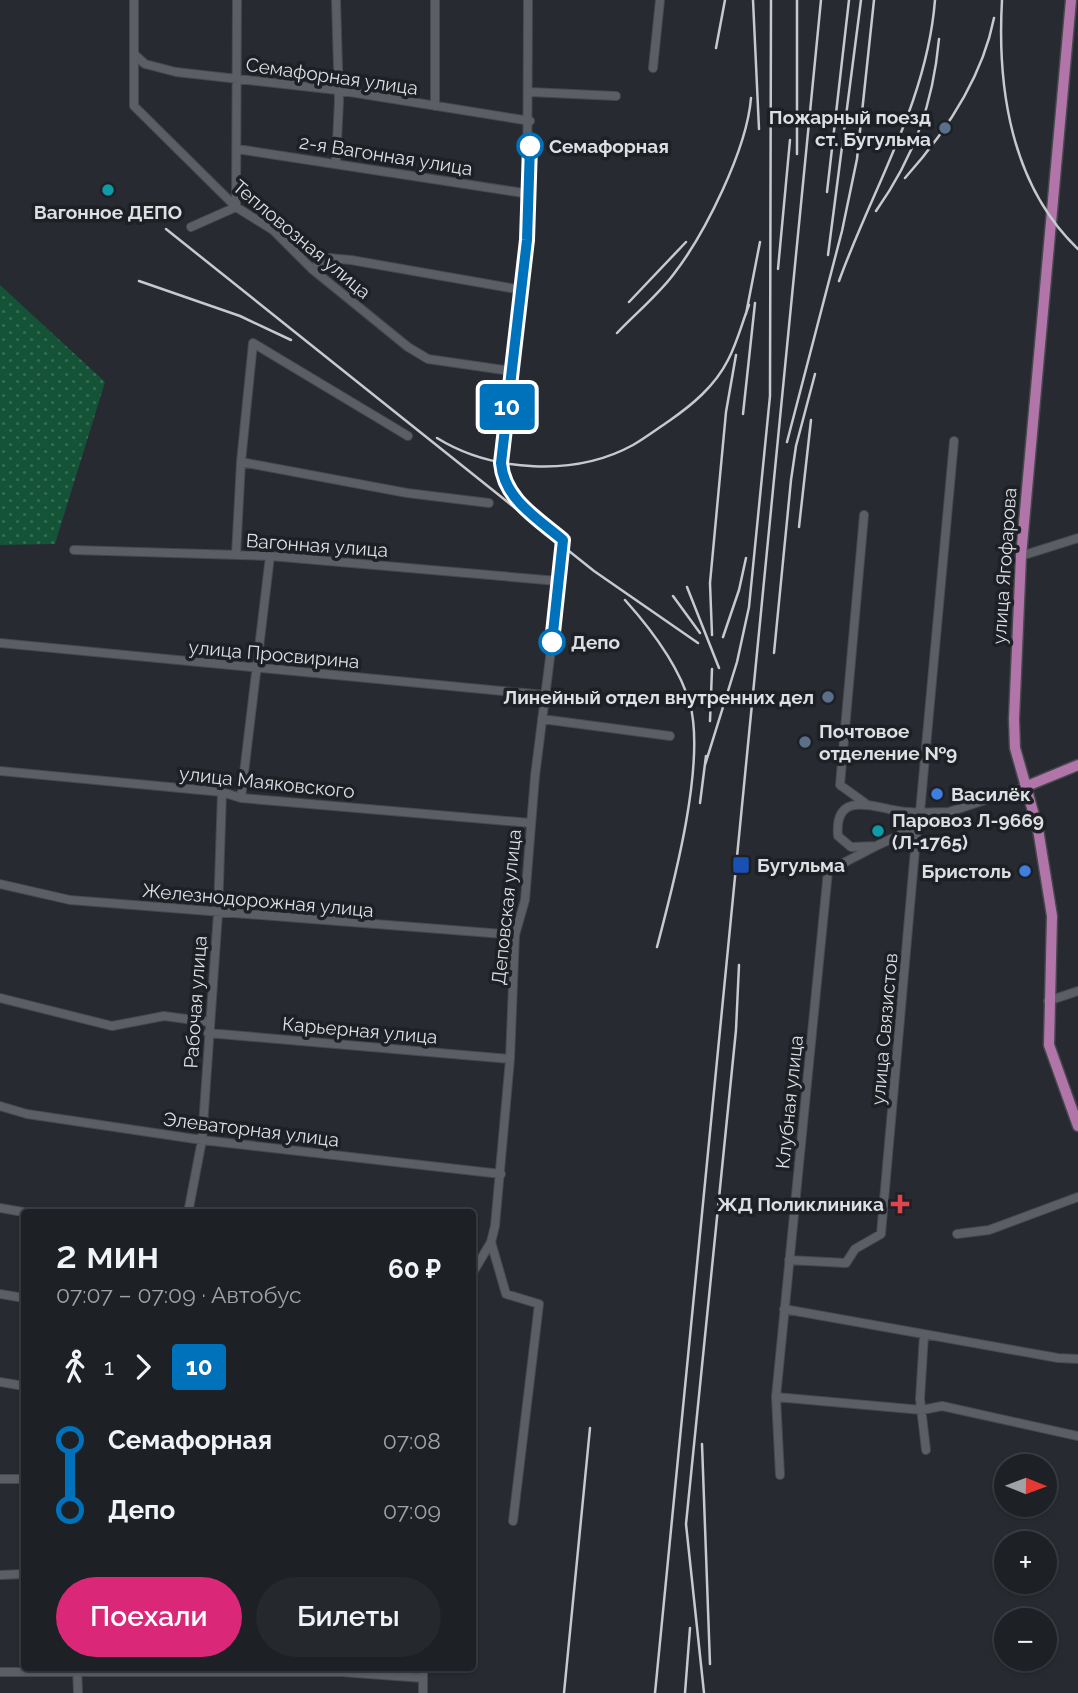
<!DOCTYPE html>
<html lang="ru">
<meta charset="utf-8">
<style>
:root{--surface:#1d2024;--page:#25282c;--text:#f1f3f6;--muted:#a0a3a6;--line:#3b3e41;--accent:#db2777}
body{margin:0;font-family:Raleway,sans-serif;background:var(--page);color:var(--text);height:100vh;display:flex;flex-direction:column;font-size:26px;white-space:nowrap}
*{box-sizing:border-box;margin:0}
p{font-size:23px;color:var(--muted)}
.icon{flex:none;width:38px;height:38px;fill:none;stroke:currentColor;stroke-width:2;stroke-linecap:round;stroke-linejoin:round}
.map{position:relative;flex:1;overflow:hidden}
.drawer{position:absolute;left:21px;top:1209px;width:455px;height:462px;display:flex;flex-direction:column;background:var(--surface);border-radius:7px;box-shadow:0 2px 5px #0004,0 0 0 2px var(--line)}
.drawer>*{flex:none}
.badge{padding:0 14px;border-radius:5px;font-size:24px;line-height:46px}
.needle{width:46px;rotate:91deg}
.buttons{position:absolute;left:994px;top:1454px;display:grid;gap:14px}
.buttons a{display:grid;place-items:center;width:63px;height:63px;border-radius:50%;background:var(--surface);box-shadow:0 2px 5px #0004,0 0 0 2px var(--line);font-size:35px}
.map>.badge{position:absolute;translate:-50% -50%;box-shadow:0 0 0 4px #fff}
.legs{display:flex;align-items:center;gap:10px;height:77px;padding:0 35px;font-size:23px}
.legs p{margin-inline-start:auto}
.headline{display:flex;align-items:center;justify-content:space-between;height:119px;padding:0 35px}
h1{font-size:38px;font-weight:600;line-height:52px}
.primary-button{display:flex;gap:14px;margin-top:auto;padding:14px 35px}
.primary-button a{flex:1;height:80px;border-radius:42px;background:var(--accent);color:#fff;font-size:28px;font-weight:600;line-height:80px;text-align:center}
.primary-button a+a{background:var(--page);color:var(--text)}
ul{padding:0 35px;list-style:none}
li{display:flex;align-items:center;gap:24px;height:70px;font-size:26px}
li i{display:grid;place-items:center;width:10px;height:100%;margin:0 9px;background:currentColor}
li i::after{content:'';width:18px;height:18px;margin:-9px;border:5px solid;border-radius:50%;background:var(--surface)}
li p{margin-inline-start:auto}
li:first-child i{background:linear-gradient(#0000 50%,currentColor 0)}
li:last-child i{background:linear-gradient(currentColor 50%,#0000 0)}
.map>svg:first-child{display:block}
</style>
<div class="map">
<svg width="1078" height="1693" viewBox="0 0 1078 1693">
<defs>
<pattern id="garden-dots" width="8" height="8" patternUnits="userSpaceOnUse" patternTransform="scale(1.75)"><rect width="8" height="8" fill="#155337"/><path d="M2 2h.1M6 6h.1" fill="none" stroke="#376b54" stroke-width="1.8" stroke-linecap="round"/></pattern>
</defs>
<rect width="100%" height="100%" fill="#272a30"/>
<path fill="url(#garden-dots)" d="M0 285 105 382 55 544 0 545Z"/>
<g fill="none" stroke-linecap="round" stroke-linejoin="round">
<g stroke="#45484d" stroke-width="10">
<path id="minor" d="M134 0V106L236 207 273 230 312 269 408 347 428 359 511 371
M435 0V106
M134 54 145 64 176 72 337 90 530 121
M653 68 660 0
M530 92 616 96
M237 149 530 194
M336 162 339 101 336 0
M191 227 236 207 237 0
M312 269 329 258 351 260 522 290
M241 462 253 343 408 436
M864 515 840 785 865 803
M74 550 270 556 558 581
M236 555 241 462 407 493 489 503
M1021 556 1078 538
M0 643 545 695
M542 719 670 736
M0 771 222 792 241 798 530 823
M241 798 270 556
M920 812 954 441
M949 812C933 812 915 814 899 811 873 807 834 790 838 836L851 847 876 846 949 812 1027 786
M0 884 70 900 515 935
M0 998 112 1026 164 1016 209 1022
M1048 1001 1078 991
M208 1033 510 1059
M0 1106 27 1114 202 1140 501 1174
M0 1208 29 1213
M188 1213 202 1140 218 913 222 792
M957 1234 989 1230 1078 1197
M491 1242 506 1294 539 1304 513 1521
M789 1260 846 1263 855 1249 881 1234 917 827
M472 1274 491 1242 495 1226 510 1059 515 935 525 900 535 776 564 547 563 540C537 518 504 499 501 463L527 240 528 0
M0 1294 24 1298
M784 1309 1058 1358 1078 1359
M924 1335 920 1399 926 1450
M0 1382 24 1386
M776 1397 922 1410 942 1406 1078 1436
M780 1475 776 1397 828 871 876 846
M0 1479H24
M0 1575 24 1574
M77 1668 78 1693
M0 1672H342L423 1678
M423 1693V1668"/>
</g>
<g stroke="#45484d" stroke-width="13">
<path id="major" d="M1071 0 1021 556 1014 719 1015 748 1038 829 1052 916 1049 1045 1078 1126
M1027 786 1078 765"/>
</g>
<use href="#minor" stroke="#5b5f65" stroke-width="8"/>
<use href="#major" stroke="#b175a9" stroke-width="10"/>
<path stroke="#c7c9cd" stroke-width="2.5" d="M753 0 759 129
M1002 0C997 88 1011 185 1078 249
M716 48 725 0
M797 154V0
M905 178C946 132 982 79 994 18
M827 192 849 0
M876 211C914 157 933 104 939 39
M166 229 594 571 698 643
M828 255 861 0
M778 269 790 140
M139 281 240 316 291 340
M839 281C873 187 927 102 935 0
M629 302 686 242
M746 314 760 242
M617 333C635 314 657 296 673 275 705 234 747 149 751 98
M743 414 755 303
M437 438C492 472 575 477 633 445 645 438 657 429 669 421 692 405 715 386 728 360 737 343 742 323 749 305
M787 442 842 231 857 159 874 0
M799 527 811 420
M687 587 719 668
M673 596 700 633
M625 600C651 629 679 665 690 704 706 764 673 886 657 947
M712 635 710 583 726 412 736 355
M723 637 739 590 746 558
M774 653 791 480 796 446 815 374
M710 721 712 669
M705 765 737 662 749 607 770 396 771 0
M700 803 706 756
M702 1444 710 1664
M564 1693 590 1428
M655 1693 821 0
M685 1693 690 1628
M704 1693 686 1524 736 1030 739 965"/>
</g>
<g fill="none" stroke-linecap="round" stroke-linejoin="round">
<g stroke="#fff" stroke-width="16">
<path id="line-1" d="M530 146 527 240 501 463C504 499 537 518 563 540L552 642"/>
</g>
<use href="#line-1" stroke="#0072bc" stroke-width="10"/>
</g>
<g fill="#5c6f8a" stroke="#1d2126" stroke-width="2.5">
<circle cx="945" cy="128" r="7"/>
<circle cx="828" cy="697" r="7"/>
<circle cx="805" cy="742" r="7"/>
</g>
<g fill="#fff" stroke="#0072bc" stroke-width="3.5">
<circle cx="530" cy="146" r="12"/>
<circle cx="552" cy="642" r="12"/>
</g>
<g fill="#0f9aa8" stroke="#1d2126" stroke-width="2.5">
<circle cx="108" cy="190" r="7"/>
<circle cx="878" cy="831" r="7"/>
</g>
<g fill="#3f7fe0" stroke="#1d2126" stroke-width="2.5">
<circle cx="937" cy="794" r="7"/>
<circle cx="1025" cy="871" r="7"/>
</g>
<rect fill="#1a4fb4" stroke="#1d2126" stroke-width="2.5" x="732" y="856" width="18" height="18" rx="3.5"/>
<path fill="#e0444e" stroke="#1d2126" stroke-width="2.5" d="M896.5 1193.5h7v7h7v7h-7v7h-7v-7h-7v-7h7z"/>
<g text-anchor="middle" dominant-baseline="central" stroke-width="7" stroke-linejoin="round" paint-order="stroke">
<g font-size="19" fill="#dddfe3" stroke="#1d2126">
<text transform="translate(332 76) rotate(8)">Семафорная улица</text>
<text transform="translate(386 155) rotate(9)">2-я Вагонная улица</text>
<text transform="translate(302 239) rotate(40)">Тепловозная улица</text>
<text transform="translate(317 545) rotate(4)">Вагонная улица</text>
<text transform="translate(1004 566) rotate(-86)">улица Ягофарова</text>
<text transform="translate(274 654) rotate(5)">улица Просвирина</text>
<text transform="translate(267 782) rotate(6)">улица Маяковского</text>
<text transform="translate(258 900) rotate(5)">Железнодорожная улица</text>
<text transform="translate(506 907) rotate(-84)">Деповская улица</text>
<text transform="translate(195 1002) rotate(-86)">Рабочая улица</text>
<text transform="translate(884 1029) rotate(-85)">улица Связистов</text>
<text transform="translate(360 1030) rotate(5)">Карьерная улица</text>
<text transform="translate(789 1102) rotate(-84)">Клубная улица</text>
<text transform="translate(251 1129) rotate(7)">Элеваторная улица</text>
</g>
<g font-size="19" font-weight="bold" fill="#dddfe3" stroke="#1d2126" text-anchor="end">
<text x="931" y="117">Пожарный поезд<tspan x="931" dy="22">ст. Бугульма</tspan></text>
<text x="108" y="212" text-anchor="middle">Вагонное ДЕПО</text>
<text x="814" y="697">Линейный отдел внутренних дел</text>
<text x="819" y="731" text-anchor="start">Почтовое<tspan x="819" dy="22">отделение №9</tspan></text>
<text x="951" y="794" text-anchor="start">Василёк</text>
<text x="892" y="820" text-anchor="start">Паровоз Л-9669<tspan x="892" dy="22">(Л-1765)</tspan></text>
<text x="757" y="865" text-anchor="start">Бугульма</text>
<text x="1011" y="871">Бристоль</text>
<text x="884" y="1204">ЖД Поликлиника</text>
</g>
<g font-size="19" font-weight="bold" fill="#dddfe3" stroke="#1d2126" text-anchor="start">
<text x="549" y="146">Семафорная</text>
<text x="571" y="642">Депо</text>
</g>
</g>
</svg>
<div class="buttons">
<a><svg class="needle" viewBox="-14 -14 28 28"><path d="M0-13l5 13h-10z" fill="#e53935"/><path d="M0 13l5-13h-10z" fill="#a0a3a6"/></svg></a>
<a>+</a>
<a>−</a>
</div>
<b class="badge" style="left:507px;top:407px;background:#0072bc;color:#fff">10</b>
<section class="drawer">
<div class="headline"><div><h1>2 мин</h1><p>07:07 – 07:09 · Автобус</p></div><b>60 ₽</b></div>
<div class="legs"><svg class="icon" aria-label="walk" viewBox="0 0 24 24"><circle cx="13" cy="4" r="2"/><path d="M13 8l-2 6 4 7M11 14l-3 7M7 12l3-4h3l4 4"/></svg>1<svg class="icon" aria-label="forward" viewBox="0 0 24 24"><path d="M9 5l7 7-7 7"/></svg><b class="badge" style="background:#0072bc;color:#fff">10</b></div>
<ul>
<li><i style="color:#0072bc"></i><b>Семафорная</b><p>07:08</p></li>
<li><i style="color:#0072bc"></i><b>Депо</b><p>07:09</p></li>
</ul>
<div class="primary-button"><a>Поехали</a><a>Билеты</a></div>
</section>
</div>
